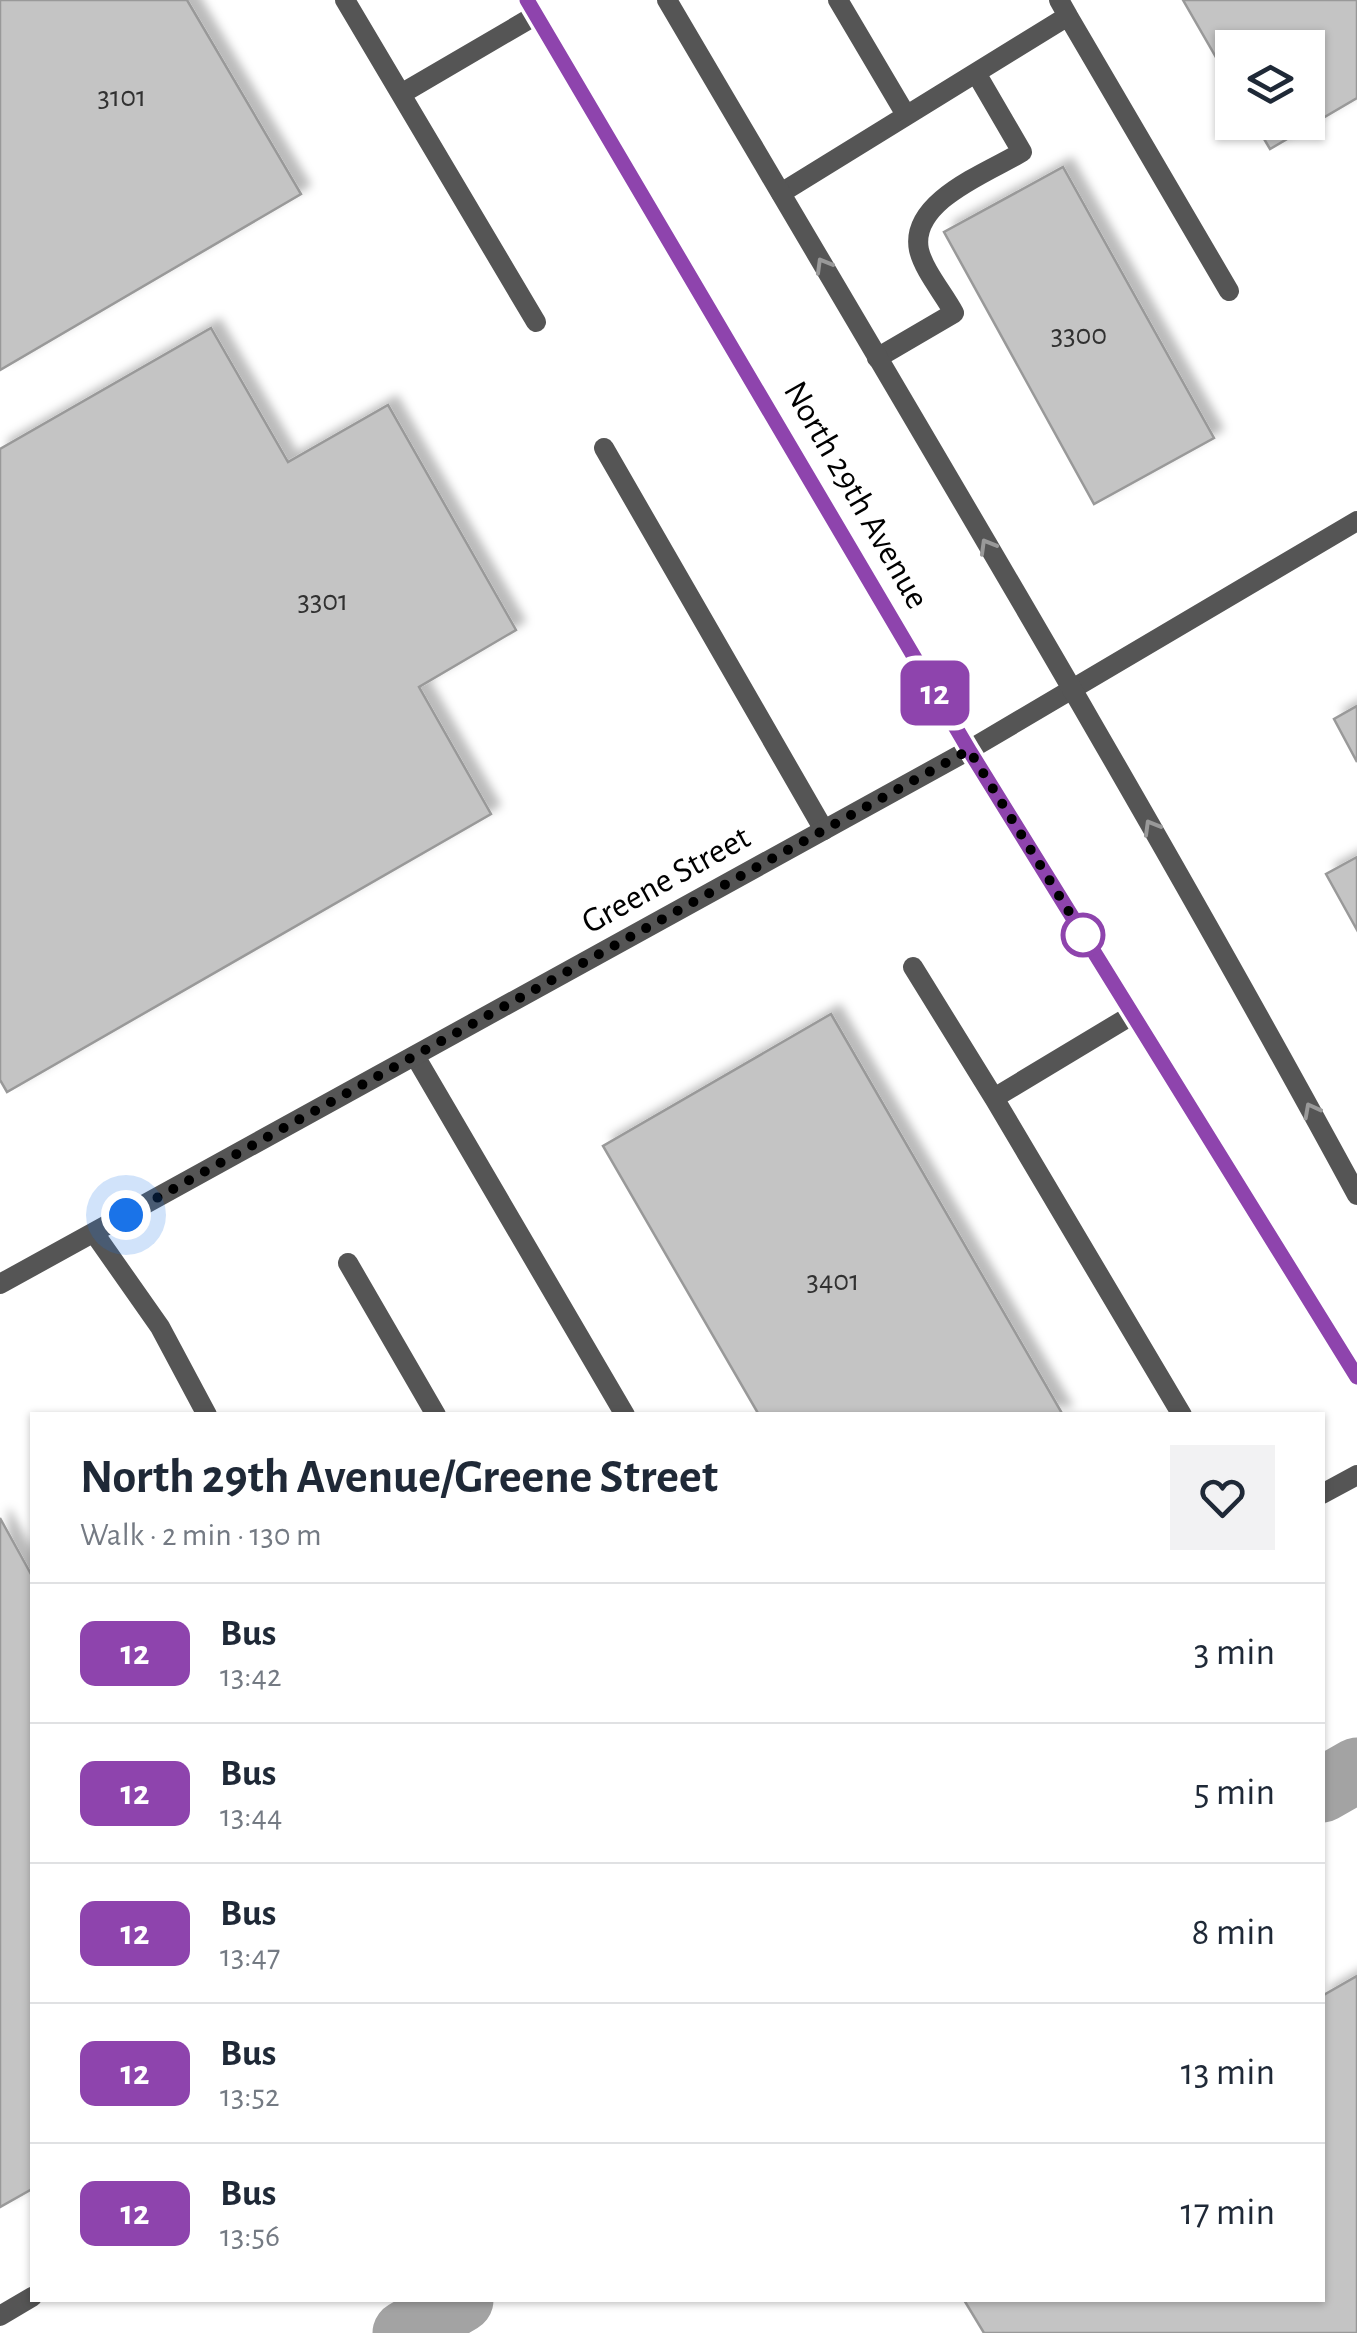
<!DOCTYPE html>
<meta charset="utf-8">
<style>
:root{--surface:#fff;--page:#f2f2f3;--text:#1f2937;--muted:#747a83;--line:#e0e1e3}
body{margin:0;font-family:"Alegreya Sans",sans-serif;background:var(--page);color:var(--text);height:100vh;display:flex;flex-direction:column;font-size:38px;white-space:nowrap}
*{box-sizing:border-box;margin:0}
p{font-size:32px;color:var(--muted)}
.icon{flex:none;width:55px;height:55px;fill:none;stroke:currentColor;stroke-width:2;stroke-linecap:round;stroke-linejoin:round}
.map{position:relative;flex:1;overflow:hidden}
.details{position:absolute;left:30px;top:1412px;width:1295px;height:890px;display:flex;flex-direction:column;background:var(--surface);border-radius:0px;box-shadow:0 2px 8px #0004}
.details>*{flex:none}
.badge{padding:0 20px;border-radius:15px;font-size:35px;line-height:65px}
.tools{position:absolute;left:1215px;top:30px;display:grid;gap:20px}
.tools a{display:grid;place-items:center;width:110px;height:110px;border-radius:0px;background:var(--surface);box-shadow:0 2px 8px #0004;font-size:50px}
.you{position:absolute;width:50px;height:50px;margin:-25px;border:8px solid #fff;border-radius:50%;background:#1a73e8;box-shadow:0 0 0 15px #1a73e833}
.map>.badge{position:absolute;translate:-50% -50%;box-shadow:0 0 0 5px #fff}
.round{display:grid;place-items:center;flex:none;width:105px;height:105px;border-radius:0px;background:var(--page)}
.headline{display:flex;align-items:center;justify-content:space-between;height:170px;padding:0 50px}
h1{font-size:48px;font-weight:600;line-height:75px}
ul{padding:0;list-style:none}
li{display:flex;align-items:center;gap:30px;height:140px;padding:0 50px;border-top:2px solid var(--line)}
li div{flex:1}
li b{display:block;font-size:38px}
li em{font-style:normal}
li .badge{min-width:110px;font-weight:700;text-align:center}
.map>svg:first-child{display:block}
</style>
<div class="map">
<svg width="1357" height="2333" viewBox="0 0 1357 2333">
<defs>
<filter id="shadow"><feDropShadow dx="9" dy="-9" stdDeviation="5" flood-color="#0004"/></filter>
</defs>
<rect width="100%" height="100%" fill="#fff"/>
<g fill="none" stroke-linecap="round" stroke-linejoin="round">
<path stroke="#a3a3a3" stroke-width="65" d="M1322 1790 1357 1770
M405 2333 461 2300"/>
</g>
<path fill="#c4c4c4" stroke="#999" stroke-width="2.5" filter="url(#shadow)" d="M0 0H187L301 194 0 370Z
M1183 0H1357V98L1270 149 1254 122H1308V48H1232V85Z
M1063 167 1214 438 1094 504 944 232Z
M211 328 288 462 388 405 516 630 419 687 491 814 7 1092 0 1080V449Z
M1357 706V762L1334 719Z
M1357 857V930L1326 874Z
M831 1014 1063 1415H759L603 1146Z
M0 1518 32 1576V2189L0 2207Z
M1357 1976V2333H984L964 2300H1322V1996Z"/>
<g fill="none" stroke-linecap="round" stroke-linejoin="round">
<path stroke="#555" stroke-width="20" d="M345 0 536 322
M838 0 906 115
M1068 16 1229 291
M401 94 536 15
M781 193 1068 16 1059 0
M877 358 954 313C944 294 924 271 919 250 909 201 989 172 1022 152L976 73
M604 448 824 830
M913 967 994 1098
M1132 1015 994 1098 1182 1415
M415 1056 625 1415
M94 1233 160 1327 207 1415
M348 1263 436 1415
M1322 1494 1357 1475
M0 2316 32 2297"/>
<path stroke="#555" stroke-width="20" d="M0 1284 969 750 1357 521"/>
<path stroke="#555" stroke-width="20" d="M527 0 969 750 1357 1377
M667 0C900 397 1138 791 1357 1195"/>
</g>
<defs><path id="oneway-chevron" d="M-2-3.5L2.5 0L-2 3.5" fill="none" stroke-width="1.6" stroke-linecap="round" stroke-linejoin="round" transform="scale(2.5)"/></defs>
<g stroke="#999">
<use href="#oneway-chevron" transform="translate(823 265) rotate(-120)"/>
<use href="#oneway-chevron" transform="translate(987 546) rotate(-120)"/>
<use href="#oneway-chevron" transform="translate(1151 827) rotate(-120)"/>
<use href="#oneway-chevron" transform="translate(1311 1110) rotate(-118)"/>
</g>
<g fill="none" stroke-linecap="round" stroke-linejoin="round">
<g stroke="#fff" stroke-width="22">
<path id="line" d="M527 0 969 750 1357 1377"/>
</g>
<use href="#line" stroke="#8e44ad" stroke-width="15"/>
<path stroke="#000" stroke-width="10" stroke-dasharray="0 18" d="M126 1215 969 750 1092 949 1083 935"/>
</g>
<circle fill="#fff" stroke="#8e44ad" stroke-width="5" cx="1083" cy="935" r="20"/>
<g text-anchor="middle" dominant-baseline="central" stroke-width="8" stroke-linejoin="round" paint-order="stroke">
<g font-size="30" fill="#313131">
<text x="122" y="97">3101</text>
<text x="1079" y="335">3300</text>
<text x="323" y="601">3301</text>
<text x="833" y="1281">3401</text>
</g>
<g font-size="35" fill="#000" stroke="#fff">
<text transform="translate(856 495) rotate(60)">North 29th Avenue</text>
<text transform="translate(666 880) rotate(-29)">Greene Street</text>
</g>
</g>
</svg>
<div class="tools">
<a><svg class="icon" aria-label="layers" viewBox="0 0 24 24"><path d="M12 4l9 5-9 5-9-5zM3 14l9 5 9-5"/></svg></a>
</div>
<div class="you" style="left:126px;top:1215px"></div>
<b class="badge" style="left:935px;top:693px;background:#8e44ad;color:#fff">12</b>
<section class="details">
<div class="headline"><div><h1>North 29th Avenue/Greene Street</h1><p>Walk · 2 min · 130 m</p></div><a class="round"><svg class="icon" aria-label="heart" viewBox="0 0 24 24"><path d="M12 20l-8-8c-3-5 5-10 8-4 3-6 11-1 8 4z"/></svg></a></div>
<ul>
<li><span class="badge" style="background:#8e44ad;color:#fff">12</span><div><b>Bus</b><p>13:42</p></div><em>3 min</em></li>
<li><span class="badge" style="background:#8e44ad;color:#fff">12</span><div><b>Bus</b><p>13:44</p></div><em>5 min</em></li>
<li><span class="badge" style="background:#8e44ad;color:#fff">12</span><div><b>Bus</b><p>13:47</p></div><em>8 min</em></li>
<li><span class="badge" style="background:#8e44ad;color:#fff">12</span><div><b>Bus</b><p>13:52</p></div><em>13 min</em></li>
<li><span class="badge" style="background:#8e44ad;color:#fff">12</span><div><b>Bus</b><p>13:56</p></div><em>17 min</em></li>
</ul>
</section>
</div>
